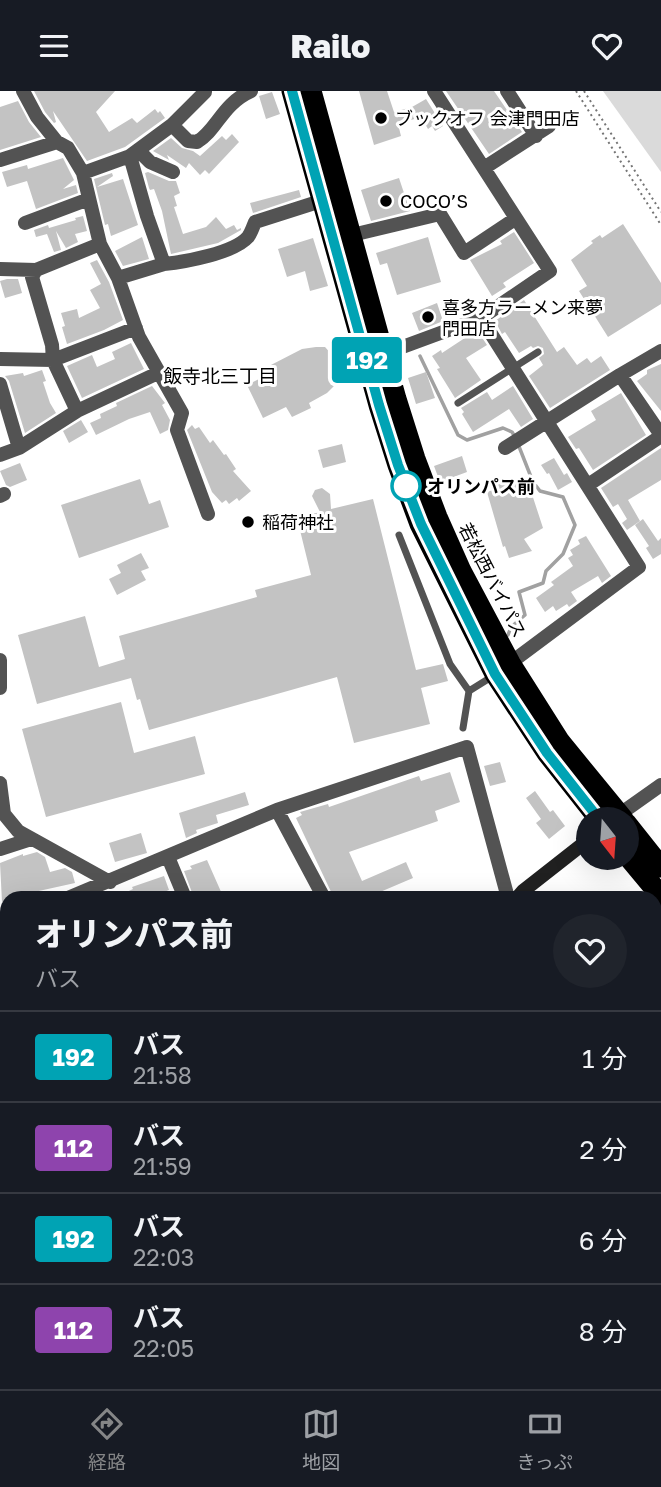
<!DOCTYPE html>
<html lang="ja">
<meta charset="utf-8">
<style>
:root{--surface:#171b24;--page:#20242c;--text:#f1f3f6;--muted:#9ea1a6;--line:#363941;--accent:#858687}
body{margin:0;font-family:"Golos Text","Noto Sans JP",sans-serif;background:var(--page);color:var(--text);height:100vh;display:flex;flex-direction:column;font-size:26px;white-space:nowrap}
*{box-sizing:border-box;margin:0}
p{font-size:23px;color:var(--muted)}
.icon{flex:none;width:38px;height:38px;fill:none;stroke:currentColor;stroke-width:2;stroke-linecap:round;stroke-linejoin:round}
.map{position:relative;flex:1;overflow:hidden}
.drawer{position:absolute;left:0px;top:800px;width:662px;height:499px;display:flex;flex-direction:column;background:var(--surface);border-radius:21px 21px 0 0;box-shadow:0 7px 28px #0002}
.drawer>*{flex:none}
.badge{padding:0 14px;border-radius:5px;font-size:24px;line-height:46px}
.needle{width:46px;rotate:163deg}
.buttons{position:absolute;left:576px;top:716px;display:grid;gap:14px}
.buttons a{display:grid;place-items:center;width:63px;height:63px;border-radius:50%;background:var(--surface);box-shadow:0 7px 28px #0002;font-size:35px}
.map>.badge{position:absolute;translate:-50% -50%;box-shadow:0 0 0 4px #fff}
.round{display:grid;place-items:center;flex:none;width:74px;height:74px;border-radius:37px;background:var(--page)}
.headline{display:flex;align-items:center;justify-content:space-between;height:119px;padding:0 35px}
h1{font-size:33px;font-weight:800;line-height:52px}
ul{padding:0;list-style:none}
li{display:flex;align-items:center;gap:21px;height:91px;padding:0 35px;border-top:2px solid var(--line)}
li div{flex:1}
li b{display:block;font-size:26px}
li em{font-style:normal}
li .badge{min-width:77px;font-weight:700;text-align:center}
header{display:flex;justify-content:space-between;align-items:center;height:91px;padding:0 35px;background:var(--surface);font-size:32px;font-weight:800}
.tabs{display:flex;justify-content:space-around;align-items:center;height:98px;border-top:2px solid var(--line);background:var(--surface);font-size:19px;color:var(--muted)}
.tabs a{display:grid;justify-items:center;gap:4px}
.tabs .current{color:var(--accent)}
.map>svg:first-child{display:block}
</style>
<header><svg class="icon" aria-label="menu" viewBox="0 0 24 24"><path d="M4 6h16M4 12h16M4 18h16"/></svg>Railo<svg class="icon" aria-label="heart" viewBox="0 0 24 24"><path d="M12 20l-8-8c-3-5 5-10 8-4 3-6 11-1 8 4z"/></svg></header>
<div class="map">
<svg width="661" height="1298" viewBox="0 0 661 1298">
<rect width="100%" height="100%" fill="#fff"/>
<path fill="#dadada" d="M603 0H661V81Z"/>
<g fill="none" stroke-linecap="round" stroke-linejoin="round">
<path stroke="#a1a1a1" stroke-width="3.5" d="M420 265 458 344 467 349 503 337 512 341 515 346
M508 544 511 536 525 524 519 501 543 492 546 480 563 463 575 434 563 406 540 400 533 391 518 353
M191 1292 193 1298"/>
</g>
<path fill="#c3c3c3" d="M34 0H115L96 21 109 41 132 27 137 32 155 18 158 22 160 20 165 27 125 56 87 70 53 20 56 31 54 32 45 21Z
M359 0H387L394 21 412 16 426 8 443 35 435 40 432 35 428 38 421 26 398 33 401 45 374 54Z
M446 0H494L522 41 489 63Z
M272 1 280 23 266 28 259 5Z
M18 10 29 31 41 46 0 59V16Z
M232 43 239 51 209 83 205 79 200 84 189 72 186 77 167 64 169 69 153 60 171 47 182 57 193 60 200 65 222 45 226 49Z
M63 67 74 89 63 98 76 94 78 102 36 118 27 90 7 96 2 81 27 74 28 78Z
M148 81 169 90H176L180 102 174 105 177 115 174 116 183 143 206 136 216 126 226 138 234 134 237 139 241 137V139L218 152 171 163 162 120 154 98 150 99 149 97 145 82Z
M112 82 113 85 97 96 123 88 138 134 111 145 108 133 105 134 94 88Z
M399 87 410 120 371 130 361 99Z
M299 99 301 106 253 122 250 112Z
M83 125 87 140 75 143 78 151 66 157 56 140 61 159 54 161 47 143 36 146 34 139 48 134 49 137 76 129 75 127Z
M623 133 661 192V213L608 246 579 200 587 195 571 169 593 152 591 150 600 144 602 147Z
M514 141 534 172 503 192 506 196 492 205 470 169 502 153 500 150Z
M142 146 149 168 123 175 115 160Z
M428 146 441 191 397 204 387 172 380 174 376 162Z
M313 147 328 195 310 200 305 180 287 186 278 158Z
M97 169 109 191 123 229 104 239 67 253 62 236 65 235 61 222 77 218 79 227 100 217 90 199 101 193 90 172Z
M7 188H18L22 202 5 207 0 190Z
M524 209 557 261 564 256 577 274 587 267 591 272 601 265 610 279 550 317 529 285 543 274 539 267 544 263 543 257 538 255 533 257 531 255 519 262 505 241 502 243 495 230Z
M437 212 443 230 419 240 412 222Z
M477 239 487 254 466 267 481 289 455 307 437 278 440 277 432 265 441 259 442 262Z
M131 252 144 278 82 307 67 275 92 264 97 276 115 268 112 261Z
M316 256H325L336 268 340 283 335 294 327 302 309 312 311 317 292 326 286 316 263 327 247 294 271 282 269 275 302 258Z
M661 273V320L637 290 647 283V279Z
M42 279 46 290 43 291 50 312 56 322 25 342 9 290 5 285 23 282 24 285Z
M426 281 435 307 416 313 408 287Z
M152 295 165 312 162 314 170 329 168 339 160 343 150 321 129 328 96 344 90 332 101 327 100 323 117 315 116 312Z
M513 295 533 328 521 336 509 318 473 341 462 323 464 321 461 317 487 301 492 309Z
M621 302 646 344 593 379 579 357 576 358 568 346 596 329 591 320Z
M81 329 88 341 69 352 63 340Z
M192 334 195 338 199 336 210 352 213 349 224 364 226 363 236 378 233 380 251 400 239 410 237 407 229 413 226 409 222 412 212 401 187 339Z
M342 353 346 371 323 377 318 359Z
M661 357V389L628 409 640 430 627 439 622 432 627 428 618 413 613 416 601 397Z
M462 365 467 381 440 391 434 375Z
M554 367 564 384 567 382 572 391 558 399 549 382 547 383 541 374Z
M20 372 27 389 10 396 6 394 0 380Z
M512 386 514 393 527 388 543 437 524 448 532 460 509 467 505 455 503 456 487 401 499 397 497 391Z
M140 388 149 413 160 409 169 436 79 467 61 414Z
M322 397 330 403 331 418 373 408 416 579 443 573 448 590 421 597 430 633 354 652 337 586 149 639 140 608 137 609 131 587 37 613 18 544 85 525 99 576 125 568 119 545 257 506 255 499 311 484 297 427 320 421 312 405 315 399Z
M643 428 658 450 661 447V463L653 468 646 457 649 455 635 434Z
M586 445 611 485 602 492 598 485 571 501 577 510 569 516 567 513 556 520 553 515 545 521 536 507 554 494 551 491 573 475 568 467 573 464 570 459 580 453 578 449Z
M141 462 149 477 141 480 146 489 117 504 109 488 121 482 117 474Z
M121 611 134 662 195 645 205 683 46 726 22 638Z
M500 671 506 691 490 695 484 675Z
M450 681 460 711 435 720 438 730 349 761 362 790 406 771 413 787 366 807H334L296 727 302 724 300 721 328 713 329 716 419 685 421 690Z
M535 700 550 721 553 719 565 735 549 748 536 732 541 728 526 707Z
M245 701 249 714 216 724 218 732 196 739 197 742 186 747 179 722Z
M141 742 147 762 115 771 109 752Z
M37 761 45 766 50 781 65 777 72 781 75 792 7 807V809L2 811 0 772 23 763V765Z
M207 769 222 803 209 807H194L184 780 192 778 190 775Z
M164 785 169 799 149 807H114L133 798 132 796Z"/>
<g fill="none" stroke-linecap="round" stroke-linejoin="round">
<path stroke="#757575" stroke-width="2" stroke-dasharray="2 3.5" stroke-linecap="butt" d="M576 0 661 134
M584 0 661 121
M654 1228 661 1221
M327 1292 331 1298"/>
<path stroke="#535353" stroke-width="7" d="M458 312 538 261
M399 444 450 573 469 600
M463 637 469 600 493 585"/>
<path stroke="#535353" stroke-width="14" d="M23 0 37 26 57 51 68 57 83 82 100 153 118 187 139 246 182 322 177 339 208 423
M507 0 536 45
M172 34 188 50 197 51C217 39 222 13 251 0
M138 59 150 71 173 81
M130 65 172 34 205 1
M0 69 57 51
M484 77 549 35
M83 82 130 65 147 125 164 173 118 187
M25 132 89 108
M352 144 440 123 464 162 515 128
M164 173C185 171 234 162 248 146 251 142 253 136 255 131L324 109
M0 178 36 179
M481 227 639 476 505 576
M378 265 481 227 550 180 434 0
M0 268 53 269 136 237
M620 284 661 260
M0 293 19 357
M77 320 53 269 52 254 32 186 36 179 100 153
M505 357 620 284 661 344
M0 364 19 357 77 320 158 282
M588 394 661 345
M0 405 4 403
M0 569V597
M0 692 4 723 18 740 110 791
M277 719 324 807
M620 723 661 694
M0 758 31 748
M168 766 185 807
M68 807 277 719 467 656 508 807
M0 830 7 827
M0 849 7 857
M0 948 7 943
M0 1062 7 1051
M0 1083 7 1090
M0 1186 7 1180
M0 1201 7 1219
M26 1292 28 1298
M181 1292 183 1298
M596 1292 604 1298
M0 1294 7 1287
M469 1294 504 1298
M94 1298 103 1292
M617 1298 620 1292"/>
<path stroke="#202020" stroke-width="14" d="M517 807 523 800 588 749
M640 1292 642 1298"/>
<path stroke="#000" stroke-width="21" d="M292 0 379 314 398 374 420 433 495 583 547 662 599 728
M311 0 396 308 415 368 437 426 461 480 510 572 560 651 623 728
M626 732 661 776
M626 763 661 805"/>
</g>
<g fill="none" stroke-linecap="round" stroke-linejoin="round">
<g stroke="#fff" stroke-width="16">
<path id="line" d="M292 0 379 314 398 374 421 433 495 583 547 662 599 728"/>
</g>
<use href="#line" stroke="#00a3b4" stroke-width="10"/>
</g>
<g fill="#000" stroke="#fff" stroke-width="2.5">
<circle cx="381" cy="27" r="7"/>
<circle cx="386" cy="110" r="7"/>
<circle cx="428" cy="226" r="7"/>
<circle cx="248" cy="431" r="7"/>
</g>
<circle fill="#fff" stroke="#00a3b4" stroke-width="3.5" cx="406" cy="395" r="14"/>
<g text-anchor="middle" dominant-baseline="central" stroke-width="6" stroke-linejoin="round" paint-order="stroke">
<g font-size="18" fill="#000" stroke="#fff" text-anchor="start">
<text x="395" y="27">ブックオフ 会津門田店</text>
<text x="400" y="110">COCO’S</text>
<text x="442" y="216">喜多方ラーメン来夢<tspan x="442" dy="21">門田店</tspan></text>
<text x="262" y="431">稲荷神社</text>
</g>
<g font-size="18" font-weight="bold" fill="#000" stroke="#fff" text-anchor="start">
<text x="427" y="395">オリンパス前</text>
</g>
<g font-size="18" fill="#000" stroke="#fff">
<text transform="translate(493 489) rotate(63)">若松西バイパス</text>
</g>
<g font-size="19" fill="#000" stroke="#fff">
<text x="220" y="284">飯寺北三丁目</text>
</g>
</g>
</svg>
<div class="buttons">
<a><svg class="needle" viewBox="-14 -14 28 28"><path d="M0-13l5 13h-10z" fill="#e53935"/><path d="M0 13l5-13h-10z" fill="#9ea1a6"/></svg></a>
</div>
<b class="badge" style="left:367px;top:269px;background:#00a3b4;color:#fff">192</b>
<section class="drawer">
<div class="headline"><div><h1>オリンパス前</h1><p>バス</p></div><a class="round"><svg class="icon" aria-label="heart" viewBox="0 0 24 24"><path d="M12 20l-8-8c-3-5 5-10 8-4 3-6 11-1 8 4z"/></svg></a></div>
<ul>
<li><span class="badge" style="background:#00a3b4;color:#fff">192</span><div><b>バス</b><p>21:58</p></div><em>1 分</em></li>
<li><span class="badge" style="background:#8e44ad;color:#fff">112</span><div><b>バス</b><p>21:59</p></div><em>2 分</em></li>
<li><span class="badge" style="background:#00a3b4;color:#fff">192</span><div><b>バス</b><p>22:03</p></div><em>6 分</em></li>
<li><span class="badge" style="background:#8e44ad;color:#fff">112</span><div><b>バス</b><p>22:05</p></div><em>8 分</em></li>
</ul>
</section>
</div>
<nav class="tabs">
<a class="current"><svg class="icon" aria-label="directions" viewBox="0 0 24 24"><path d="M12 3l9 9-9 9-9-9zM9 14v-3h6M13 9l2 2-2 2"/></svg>経路</a>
<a><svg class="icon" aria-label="map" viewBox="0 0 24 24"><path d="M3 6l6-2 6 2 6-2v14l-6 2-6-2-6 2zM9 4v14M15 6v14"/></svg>地図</a>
<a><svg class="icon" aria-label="tickets" viewBox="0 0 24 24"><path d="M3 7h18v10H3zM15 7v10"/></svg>きっぷ</a>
</nav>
